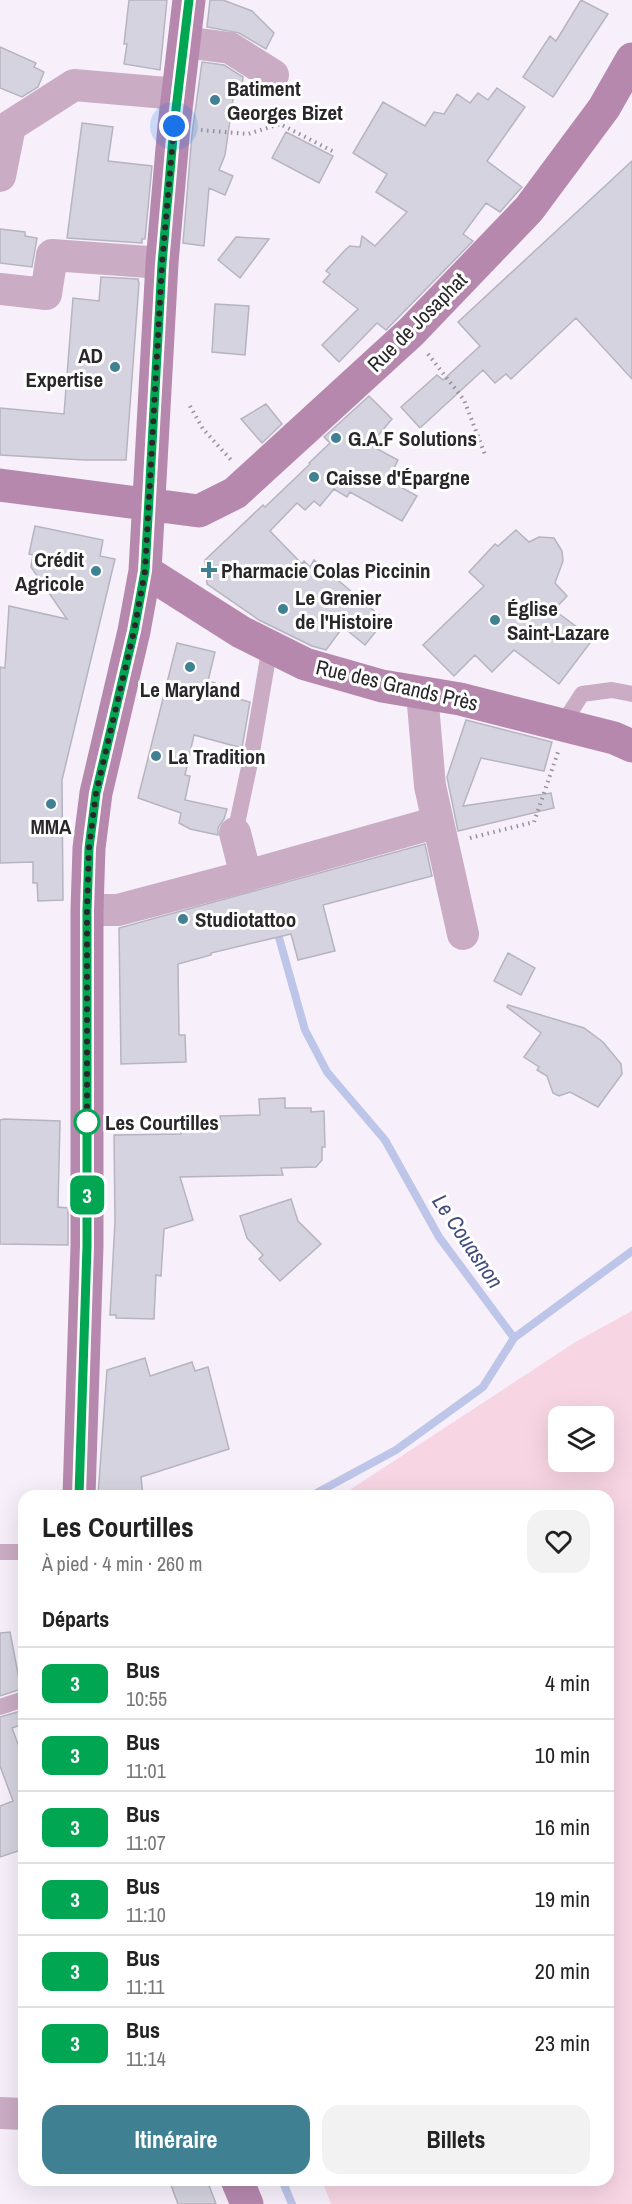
<!DOCTYPE html>
<html lang="fr">
<meta charset="utf-8">
<style>
:root{--surface:#fff;--page:#f2f2f2;--text:#222;--muted:#767676;--line:#e0e0e0;--accent:#3f8092}
body{margin:0;font-family:"Archivo Narrow",sans-serif;background:var(--page);color:var(--text);height:100vh;display:flex;flex-direction:column;font-size:22px;white-space:nowrap}
*{box-sizing:border-box;margin:0}
p{font-size:20px;color:var(--muted)}
.icon{flex:none;width:33px;height:33px;fill:none;stroke:currentColor;stroke-width:2;stroke-linecap:round;stroke-linejoin:round}
.map{position:relative;flex:1;overflow:hidden}
.details{position:absolute;left:18px;top:1490px;width:596px;height:696px;display:flex;flex-direction:column;background:var(--surface);border-radius:18px;box-shadow:0 6px 24px #0002}
.details>*{flex:none}
.badge{padding:0 12px;border-radius:9px;font-size:21px;line-height:39px}
.tools{position:absolute;left:548px;top:1406px;display:grid;gap:12px}
.tools a{display:grid;place-items:center;width:66px;height:66px;border-radius:12px;background:var(--surface);box-shadow:0 6px 24px #0002;font-size:30px}
.you{position:absolute;width:30px;height:30px;margin:-15px;border:4px solid #fff;border-radius:50%;background:#1a73e8;box-shadow:0 0 0 9px #1a73e833}
.map>.badge{position:absolute;translate:-50% -50%;box-shadow:0 0 0 3px #fff}
h2{padding:0 24px;font-size:22px;line-height:54px}
.round{display:grid;place-items:center;flex:none;width:63px;height:63px;border-radius:18px;background:var(--page)}
.overview{display:flex;align-items:center;justify-content:space-between;height:102px;padding:0 24px}
h1{font-size:28px;font-weight:700;line-height:45px}
.cta{display:flex;gap:12px;margin-top:auto;padding:12px 24px}
.cta a{flex:1;height:69px;border-radius:18px;background:var(--accent);color:#fff;font-size:24px;font-weight:700;line-height:69px;text-align:center}
.cta a+a{background:var(--page);color:var(--text)}
ul{padding:0;list-style:none}
li{display:flex;align-items:center;gap:18px;height:72px;padding:0 24px;border-top:2px solid var(--line)}
li div{flex:1}
li b{display:block;font-size:22px}
li em{font-style:normal}
li .badge{min-width:66px;font-weight:700;text-align:center}
.map>svg:first-child{display:block}
</style>
<div class="map">
<svg width="632" height="2204" viewBox="0 0 632 2204">
<rect width="100%" height="100%" fill="#f7f0fb"/>
<path fill="#f8d5e3" fill-rule="evenodd" d="M632 1311V2204H331L322 2180H608V1496L342 1495 577 1341ZM558 1416H603V1461H558Z"/>
<g fill="none" stroke-linecap="round" stroke-linejoin="round">
<path stroke="#bdc5e9" stroke-width="8" d="M278 934 305 1030 327 1072 385 1140 439 1237 514 1338
M311 1496 396 1450 483 1387 514 1338 632 1251
M282 2180 292 2204"/>
</g>
<path fill="#d5d3df" stroke="#b6b4c0" stroke-width="1.5" d="M129 0H167L160 70 124 64 127 44H124Z
M210 0H223L252 11 274 33 266 49 239 33 207 27Z
M581 0 608 14 553 97 523 77 550 36 556 41Z
M0 47 36 63 34 67 44 72 38 87 22 97 0 88Z
M202 62 224 65 243 77 242 86 235 85 225 155 219 170 233 176 225 195 209 188 204 246 183 243 192 134Z
M497 88 525 107 487 161 522 187 500 212 486 203 463 234 473 241 386 330 377 323 339 362 322 345 358 309 323 282 330 274 326 271 346 249 350 246 360 247 362 236 375 246 407 212 376 192 387 174 353 153 383 102 425 126 434 112 444 114 457 94 470 103 478 93 488 100Z
M82 123 113 127 108 161 152 166 145 239H142V243L67 238Z
M286 132 333 156 319 183 272 158Z
M632 161V379L576 318 511 379 506 374 495 383 483 370 420 428 401 407 437 375 443 380 480 346 458 322Z
M0 229 25 232V236L37 238 32 267 0 263Z
M236 237 269 239 240 278 218 260Z
M101 277 138 279 139 283 126 460H84L0 455V408L64 414 73 298 99 301Z
M215 304 249 306 245 355 212 352Z
M369 396 392 419 370 445 398 460 388 480 417 496 402 521 350 492 347 497 334 489 320 506 314 501 305 510 297 503 270 531 302 564 304 561 310 567 314 560 385 620 365 645 343 627 326 650 312 646 259 620 207 584 205 560 263 505 265 507 310 464 309 463 330 443 324 437Z
M266 404 282 424 262 443 241 419Z
M35 526 103 540 100 556 115 559 62 780 63 900 38 901 37 883H33V862L0 863V667L5 668 9 606 67 619 31 567 33 555 29 554Z
M516 530 529 542 539 537 554 538 562 551 563 561 555 583 567 596 554 610 593 639 559 684 514 650 492 672 475 655 454 676 423 645 484 586 469 572 495 544 498 546Z
M177 643 215 652 208 681 215 683 212 692 250 702 242 748 194 735 185 775 190 776 185 800 227 809 224 819 218 828V835L190 829 179 823 181 813 138 798Z
M466 720 552 742 544 771 481 758 463 806 551 793 554 808 458 831 447 777Z
M425 844 432 876 323 905 335 951 298 960 291 934 211 953V955L178 964 179 1035H185L186 1062 121 1064 119 928Z
M508 953 535 968 521 995 494 981Z
M508 1005 584 1028 603 1042 621 1064 622 1074 598 1107 570 1092 559 1096 553 1093 547 1076 537 1070 539 1067 524 1057 541 1033 507 1007Z
M285 1098V1108H311V1112L324 1111 325 1147H322V1160L316 1167 281 1168 283 1175 180 1177 193 1220 164 1229 161 1276 156 1275 154 1319 116 1318V1315H110L115 1221 114 1135 181 1134V1128H194V1122H221L220 1116 260 1115 259 1099Z
M4 1119 60 1121 58 1207 68 1208V1245L0 1244V1120Z
M291 1199 298 1221 321 1244 280 1281 259 1259 263 1255 247 1238 240 1216Z
M145 1358 150 1376 192 1362 195 1371 208 1367 229 1449 141 1477 143 1496H98L107 1370Z
M10 1632 21 1689 0 1696V1633Z
M24 1710V1724L12 1728 24 1760V1849L0 1857V1806L13 1801 0 1766V1717Z
M169 2180H207L216 2204H178Z"/>
<g fill="none" stroke-linecap="round" stroke-linejoin="round">
<path stroke="#969098" stroke-width="4" stroke-dasharray="1.5 4.5" stroke-linecap="butt" d="M201 130 248 134 280 124 334 152
M428 354 464 400 486 457
M190 406 203 429 231 460
M470 838 534 822 558 752"/>
<path stroke="#cbacc5" stroke-width="16" d="M562 725 582 694 612 690 632 694
M235 833 251 758 270 646
M0 1552H24
M0 1707 24 1699"/>
<path stroke="#cbacc5" stroke-width="32" d="M184 42 230 48 273 75
M0 176 10 126 74 85 178 94
M0 289 46 294 52 255 162 263
M422 693 430 786 463 934
M235 833 246 876
M87 910H118L246 876 438 822
M0 2113 24 2114"/>
<path stroke="#b688ae" stroke-width="33" d="M0 485 199 511 235 493 411 332 529 209 604 108 632 59
M145 571 241 632 305 664 382 686 460 699 614 738 632 746
M79 1496 87 1246V910L89 848 96 793 134 631 145 571 162 263 174 126 189 0
M237 2180 247 2204"/>
</g>
<g fill="none" stroke-linecap="round" stroke-linejoin="round">
<g stroke="#fff" stroke-width="14">
<path id="line" d="M79 1496 87 1246V910L89 848 96 793 134 631 145 571 162 264 174 126 189 0"/>
</g>
<use href="#line" stroke="#00a651" stroke-width="9"/>
<path stroke="#2a272b" stroke-width="6" stroke-dasharray="0 10.8" d="M87 1122V1125V910L89 848 96 793 134 631 145 571 162 264 174 126"/>
</g>
<g fill="#3f8092" stroke="#fff" stroke-width="2">
<circle cx="215" cy="100" r="6"/>
<circle cx="115" cy="367" r="6"/>
<circle cx="336" cy="438" r="6"/>
<circle cx="314" cy="477" r="6"/>
<path d="M206 561h6v6h6v6h-6v6h-6v-6h-6v-6h6z"/>
<circle cx="96" cy="571" r="6"/>
<circle cx="283" cy="609" r="6"/>
<circle cx="495" cy="620" r="6"/>
<circle cx="190" cy="667" r="6"/>
<circle cx="156" cy="756" r="6"/>
<circle cx="51" cy="804" r="6"/>
<circle cx="183" cy="919" r="6"/>
</g>
<circle fill="#fff" stroke="#00a651" stroke-width="3" cx="87" cy="1122" r="12"/>
<g text-anchor="middle" dominant-baseline="central" stroke-width="6" stroke-linejoin="round" paint-order="stroke">
<g font-size="21" font-weight="bold" fill="#2a272b" stroke="#fff" text-anchor="start">
<text x="227" y="88">Batiment<tspan x="227" dy="24">Georges Bizet</tspan></text>
<text x="103" y="355" text-anchor="end">AD<tspan x="103" dy="24">Expertise</tspan></text>
<text x="348" y="438">G.A.F Solutions</text>
<text x="326" y="477">Caisse d'Épargne</text>
<text x="84" y="559" text-anchor="end">Crédit<tspan x="84" dy="24">Agricole</tspan></text>
<text x="221" y="570">Pharmacie Colas Piccinin</text>
<text x="295" y="597">Le Grenier<tspan x="295" dy="24">de l'Histoire</tspan></text>
<text x="507" y="608">Église<tspan x="507" dy="24">Saint-Lazare</tspan></text>
<text x="190" y="689" text-anchor="middle">Le Maryland</text>
<text x="168" y="756">La Tradition</text>
<text x="51" y="826" text-anchor="middle">MMA</text>
<text x="195" y="919">Studiotattoo</text>
</g>
<g font-size="21" fill="#2a272b" stroke="#fff">
<text transform="translate(417 322) rotate(-45)">Rue de Josaphat</text>
<text transform="translate(397 685) rotate(13)">Rue des Grands Près</text>
</g>
<g font-size="21" font-weight="bold" fill="#2a272b" stroke="#fff" text-anchor="start">
<text x="105" y="1122">Les Courtilles</text>
</g>
<g font-size="22" font-style="italic" fill="#434b7c" stroke="#fff">
<text transform="translate(468 1241) rotate(56)">Le Couasnon</text>
</g>
</g>
</svg>
<div class="tools">
<a><svg class="icon" aria-label="layers" viewBox="0 0 24 24"><path d="M12 4l9 5-9 5-9-5zM3 14l9 5 9-5"/></svg></a>
</div>
<div class="you" style="left:174px;top:126px"></div>
<b class="badge" style="left:87px;top:1195px;background:#00a651;color:#fff">3</b>
<section class="details">
<div class="overview"><div><h1>Les Courtilles</h1><p>À pied · 4 min · 260 m</p></div><a class="round"><svg class="icon" aria-label="heart" viewBox="0 0 24 24"><path d="M12 20l-8-8c-3-5 5-10 8-4 3-6 11-1 8 4z"/></svg></a></div>
<h2>Départs</h2>
<ul>
<li><span class="badge" style="background:#00a651;color:#fff">3</span><div><b>Bus</b><p>10:55</p></div><em>4 min</em></li>
<li><span class="badge" style="background:#00a651;color:#fff">3</span><div><b>Bus</b><p>11:01</p></div><em>10 min</em></li>
<li><span class="badge" style="background:#00a651;color:#fff">3</span><div><b>Bus</b><p>11:07</p></div><em>16 min</em></li>
<li><span class="badge" style="background:#00a651;color:#fff">3</span><div><b>Bus</b><p>11:10</p></div><em>19 min</em></li>
<li><span class="badge" style="background:#00a651;color:#fff">3</span><div><b>Bus</b><p>11:11</p></div><em>20 min</em></li>
<li><span class="badge" style="background:#00a651;color:#fff">3</span><div><b>Bus</b><p>11:14</p></div><em>23 min</em></li>
</ul>
<div class="cta"><a>Itinéraire</a><a>Billets</a></div>
</section>
</div>
